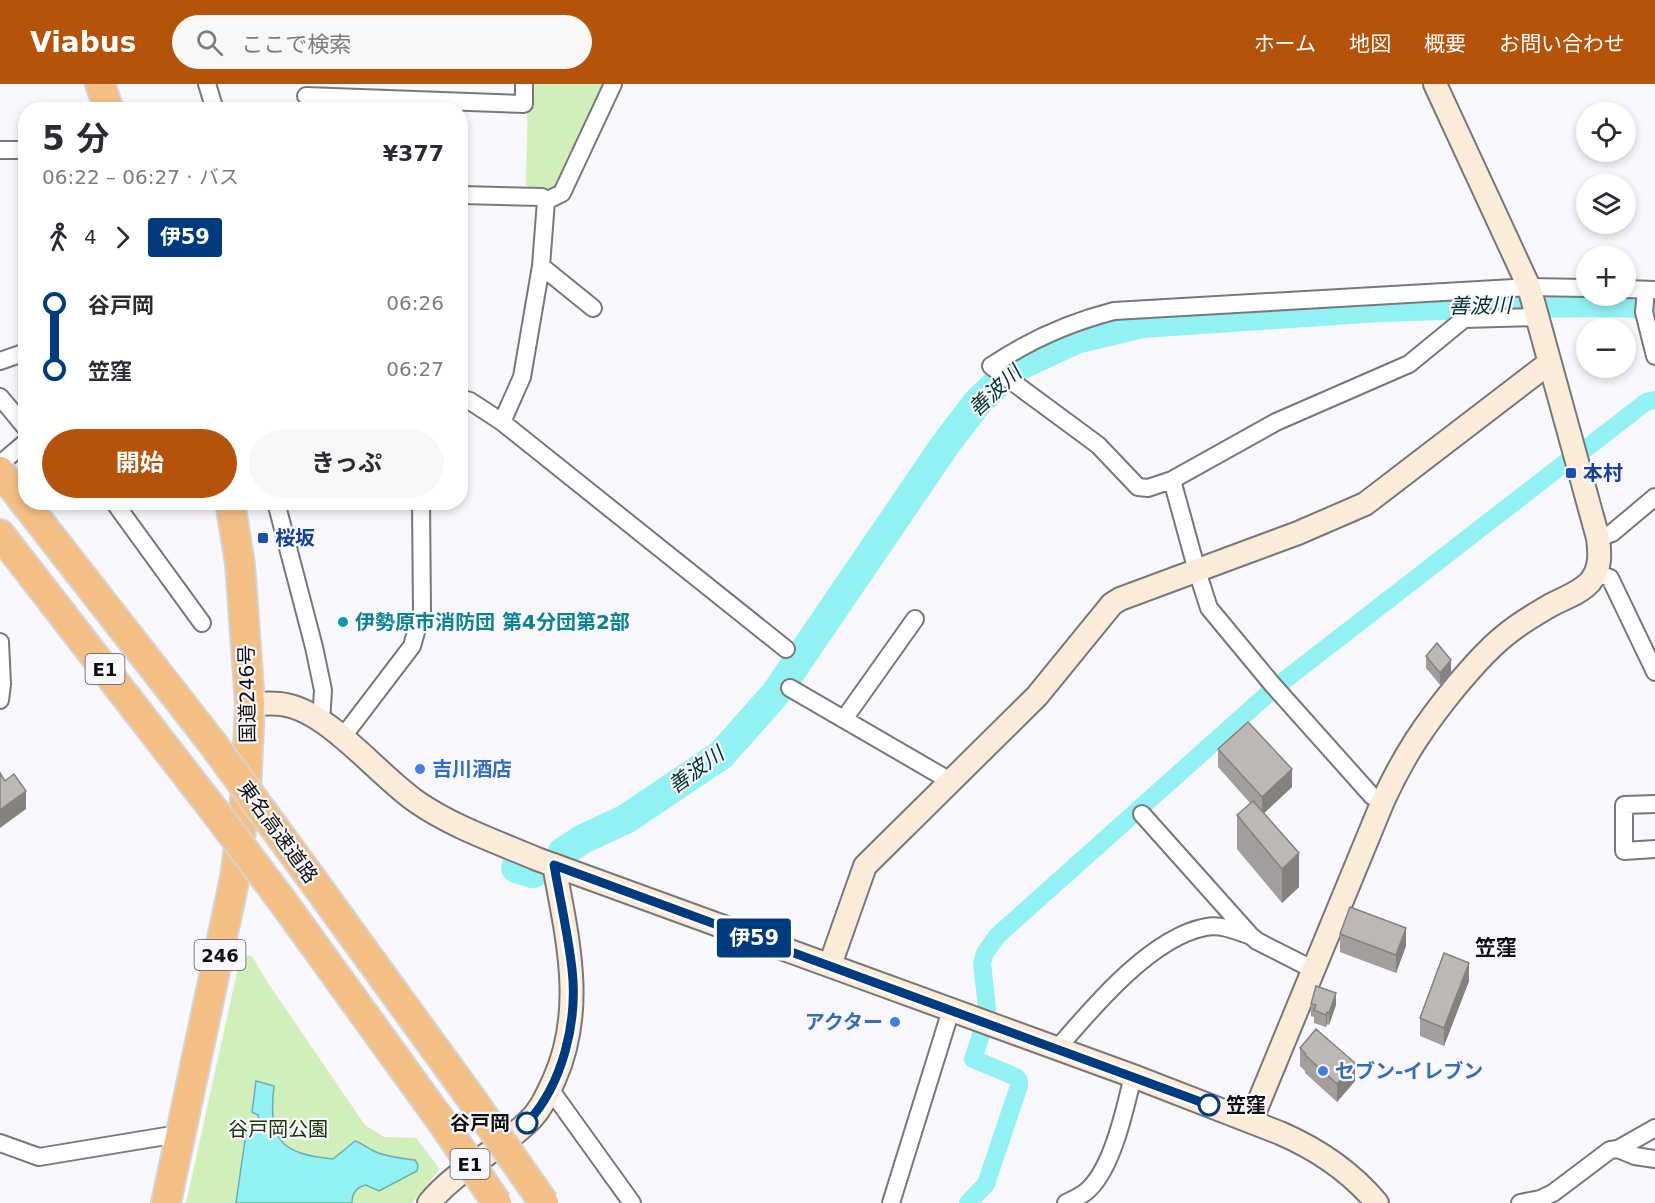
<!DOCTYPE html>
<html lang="ja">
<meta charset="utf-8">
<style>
:root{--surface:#fff;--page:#f7f7f7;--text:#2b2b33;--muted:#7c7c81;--accent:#b45309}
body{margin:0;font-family:"DejaVu Sans","Noto Sans JP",sans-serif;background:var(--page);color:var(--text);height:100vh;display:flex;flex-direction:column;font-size:22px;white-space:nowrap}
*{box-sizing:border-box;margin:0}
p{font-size:20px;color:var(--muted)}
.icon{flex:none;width:33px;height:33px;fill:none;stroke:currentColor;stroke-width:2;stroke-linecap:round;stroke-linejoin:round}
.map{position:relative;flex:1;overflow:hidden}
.drawer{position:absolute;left:18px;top:18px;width:450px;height:408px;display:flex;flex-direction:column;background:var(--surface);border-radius:24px;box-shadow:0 3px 9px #0003}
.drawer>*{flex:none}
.badge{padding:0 12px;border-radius:4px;font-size:21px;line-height:39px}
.fabs{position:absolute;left:1576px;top:18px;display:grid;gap:12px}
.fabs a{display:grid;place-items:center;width:60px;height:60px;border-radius:50%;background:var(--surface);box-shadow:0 3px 9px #0003;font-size:30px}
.map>.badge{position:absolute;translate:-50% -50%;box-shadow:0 0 0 3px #fff}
.legs{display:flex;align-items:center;gap:9px;height:66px;padding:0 24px;font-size:20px}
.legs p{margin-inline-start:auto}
.summary{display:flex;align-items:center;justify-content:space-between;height:102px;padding:0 24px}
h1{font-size:33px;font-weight:700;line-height:45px}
.action{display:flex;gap:12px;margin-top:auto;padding:12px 24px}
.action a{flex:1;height:69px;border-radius:36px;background:var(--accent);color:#fff;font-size:24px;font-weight:700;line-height:69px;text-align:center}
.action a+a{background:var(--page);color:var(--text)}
ul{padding:0 24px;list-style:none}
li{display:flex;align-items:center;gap:21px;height:66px;font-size:22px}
li i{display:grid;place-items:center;width:9px;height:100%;margin:0 8px;background:currentColor}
li i::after{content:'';width:15px;height:15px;margin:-8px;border:4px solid;border-radius:50%;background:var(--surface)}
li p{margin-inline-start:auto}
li:first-child i{background:linear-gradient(#0000 50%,currentColor 0)}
li:last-child i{background:linear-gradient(currentColor 50%,#0000 0)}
header{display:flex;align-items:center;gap:36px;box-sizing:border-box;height:84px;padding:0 30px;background:var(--accent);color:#fff}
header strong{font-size:28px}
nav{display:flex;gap:33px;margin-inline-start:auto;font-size:21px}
.search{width:420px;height:54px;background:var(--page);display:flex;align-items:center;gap:15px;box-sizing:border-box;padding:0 21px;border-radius:33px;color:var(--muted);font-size:22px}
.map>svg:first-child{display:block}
</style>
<header>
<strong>Viabus</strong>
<div class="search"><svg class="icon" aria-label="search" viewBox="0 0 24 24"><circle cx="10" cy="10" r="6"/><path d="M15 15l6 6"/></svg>ここで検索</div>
<nav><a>ホーム</a><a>地図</a><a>概要</a><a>お問い合わせ</a></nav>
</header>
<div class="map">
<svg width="1655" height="1119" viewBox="0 0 1655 1119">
<rect width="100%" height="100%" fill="#f8f8fc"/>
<path fill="#d1efba" d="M528 0H609L554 109 536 108 526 101Z
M244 871 252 872 268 899 365 1041 384 1053 416 1054 440 1085 412 1119H186L238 884Z"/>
<path fill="#92f1f3" stroke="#6baeb0" stroke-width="1.5" d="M256 997 274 1002C268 1056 280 1070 333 1075L355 1057C362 1059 365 1063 372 1066 384 1073 402 1074 415 1076L418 1081 417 1087 379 1107 366 1101C356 1103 352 1109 352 1119H236L246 1049 254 1047 259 1037 258 1031 252 1028Z"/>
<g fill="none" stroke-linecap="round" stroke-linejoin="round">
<path stroke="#92f1f3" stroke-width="18" d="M1584 366 1646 318 1655 316
M1281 599 1566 378
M987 924 982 879 985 869 997 852 1270 608
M968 1119 986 1100 1019 1002V997L1016 993 973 975 981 951"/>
<path stroke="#92f1f3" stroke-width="30" d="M563 768 583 755 626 735 721 671 776 609 945 361 977 319 1012 285 1076 255 1143 239 1380 223 1516 219 1618 218 1655 220
M516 784 533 789"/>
<g stroke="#78787b" stroke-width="20">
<path id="street" d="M207 0 215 26
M306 12 524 20V0
M0 66H26
M460 111 542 113 546 117
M546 117 562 109 613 0
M541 182 593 224
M1626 205 1655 206
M1646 206 1644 228 1655 272
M1538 233 1464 235 1409 280 1276 338 1172 396 1148 404 1138 403 1098 361 991 282C1028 257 1071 238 1114 227L1529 203 1587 204
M0 277 26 268
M0 313 26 344
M460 314 470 317 502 338 786 565
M502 338 522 293 541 182 546 117
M0 380 26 358
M1172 396 1197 487 1209 524 1272 600 1372 712 1383 717
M114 418 202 539
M276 418 314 563 323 606 321 638
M1598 454 1612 449 1655 413
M1596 489 1610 494 1655 588
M0 558 2 600 0 616
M790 604 952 698
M844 635 915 535
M342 654 412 562 422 527 421 418
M1655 720 1624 721V767L1655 765
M1142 730 1251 852 1257 857 1314 886
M1057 965C1092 924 1151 853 1206 843 1221 840 1237 847 1251 852
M550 1005 632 1119
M0 1059 39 1073 166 1052H181
M1618 1065 1635 1072 1655 1075
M891 1119 951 926
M1066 1119C1074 1115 1084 1111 1090 1104 1113 1081 1125 1025 1133 992
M1520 1119 1540 1115 1553 1109 1610 1066 1618 1065 1655 1044"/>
</g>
<g stroke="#78787b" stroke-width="26">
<path id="secondary" d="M250 620C261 620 275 618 286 621 330 629 380 693 417 718 453 743 497 758 537 775L1133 992 1280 1049C1317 1065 1351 1088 1377 1119
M830 881 865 782 1037 612 1112 520 1120 515 1298 449 1365 420 1549 279
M1251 1037 1383 717C1404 671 1425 640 1457 601 1475 580 1493 559 1516 543 1527 535 1539 528 1551 521 1564 514 1580 509 1590 498 1601 485 1600 470 1598 454L1529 203 1435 0
M429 1119C457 1085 497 1068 528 1038 541 1026 547 1011 554 996 586 925 567 853 554 781"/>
</g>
<g stroke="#d4d4d4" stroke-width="32">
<path id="highway" d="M100 0 109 26
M0 387 213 660
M0 450 210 721
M301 780 473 1017
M283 818 444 1041
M166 1119 235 793 246 708 250 620 240 480 230 418"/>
</g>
<use href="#street" stroke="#fff" stroke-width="16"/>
<use href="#secondary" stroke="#fbecda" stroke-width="22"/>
<use href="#highway" stroke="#f3bf85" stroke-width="28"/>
<g stroke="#d4d4d4" stroke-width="32" stroke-linecap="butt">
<path id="highway-bridge" d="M213 660 301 780
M210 721 283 818
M473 1017 544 1119
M444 1041 497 1119"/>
</g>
<use href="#highway-bridge" stroke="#f3bf85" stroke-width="28"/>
</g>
<path fill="#a29e9d" d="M1426 572 1451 588 1440 601 1426 584Z
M1218 665 1292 703 1264 729 1299 803 1282 819 1237 765V731L1250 719 1218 683Z
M1340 850 1406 862 1396 889 1340 868Z
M1469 897 1444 962 1420 952V934Z
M1311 920 1336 921 1329 941 1327 940 1326 943 1314 939V933L1311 932Z
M1300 964 1355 997 1337 1018 1305 989V987L1300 982Z"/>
<path fill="#84817f" d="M1451 576V588L1440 601V589Z
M1292 685V703L1262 731V713Z
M26 707V725L0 744V726Z
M1299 769V803L1282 819V785Z
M1406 844V862L1396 889V871Z
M1469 879V897L1444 962V944Z
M1336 909V921L1329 941V929Z
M1327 928V940L1326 943V931Z
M1355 979V997L1337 1018V1000Z"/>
<path fill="#bcb8b6" stroke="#84817f" stroke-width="1.5" d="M1437 559 1451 576 1440 589 1426 572Z
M1248 638 1292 685 1262 713 1218 665Z
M0 689 5 697 14 690 26 707 0 726Z
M1253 717 1299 769 1282 785 1237 731Z
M1350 823 1406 844 1396 871 1340 850Z
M1444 869 1469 879 1444 944 1420 934Z
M1316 902 1336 909 1329 929 1327 928 1326 931 1314 926 1316 921 1311 920Z
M1316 945 1355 979 1337 1000 1305 971 1306 970 1300 964Z"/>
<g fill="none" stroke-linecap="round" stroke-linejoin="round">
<g stroke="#fff" stroke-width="14">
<path id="line-1" d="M527 1039C563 1000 578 937 572 885 568 850 560 815 554 781L1209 1021"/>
</g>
<use href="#line-1" stroke="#003b80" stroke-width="9"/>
</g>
<g fill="#1a4fb4" stroke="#f8f8fc" stroke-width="2">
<rect x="1565" y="383" width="12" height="12" rx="3"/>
<rect x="257" y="448" width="12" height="12" rx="3"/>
</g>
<circle fill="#0f9aa8" stroke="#f8f8fc" stroke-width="2" cx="343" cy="538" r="6"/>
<g fill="#3f7fe0" stroke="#f8f8fc" stroke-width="2">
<circle cx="420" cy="685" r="6"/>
<circle cx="895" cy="938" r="6"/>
<circle cx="1323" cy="987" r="6"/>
</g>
<g fill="#fff" stroke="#003b80" stroke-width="3">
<circle cx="1209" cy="1021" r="10"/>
<circle cx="527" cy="1039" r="10"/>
</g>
<g text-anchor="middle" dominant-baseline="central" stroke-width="4.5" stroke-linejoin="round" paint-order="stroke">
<g fill="#f8f8fc" stroke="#565658" stroke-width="1.5">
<rect x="85.5" y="570" width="39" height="30" rx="4.5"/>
<rect x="194.5" y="856" width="51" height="30" rx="4.5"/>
<rect x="450.5" y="1065" width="39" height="30" rx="4.5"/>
</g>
<g font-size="18" font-weight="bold" fill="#101012">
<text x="105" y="585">E1</text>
<text x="220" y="871">246</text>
<text x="470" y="1080">E1</text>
</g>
<g font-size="20" font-weight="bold" fill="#164399" stroke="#f8f8fc" text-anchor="start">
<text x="1583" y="389">本村</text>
<text x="275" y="454">桜坂</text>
</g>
<g font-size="20" font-weight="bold" fill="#0d838f" stroke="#f8f8fc" text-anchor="start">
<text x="355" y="538">伊勢原市消防団 第4分団第2部</text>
</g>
<g font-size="20" fill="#101012" stroke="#f8f8fc">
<text transform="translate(247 610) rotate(-91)">国道246号</text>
<text transform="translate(278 748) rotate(54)">東名高速道路</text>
</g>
<g font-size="20" font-weight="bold" fill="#366cbe" stroke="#f8f8fc" text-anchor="start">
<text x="432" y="685">吉川酒店</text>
<text x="883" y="938" text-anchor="end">アクター</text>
<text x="1335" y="987">セブン-イレブン</text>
</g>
<g font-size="20" font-weight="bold" fill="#101012" stroke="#f8f8fc" text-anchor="start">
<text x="1226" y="1021">笠窪</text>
<text x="510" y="1039" text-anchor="end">谷戸岡</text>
</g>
<g font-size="20" fill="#1d3207" stroke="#f8f8fc">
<text x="278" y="1045">谷戸岡公園</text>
</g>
<g font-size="21" font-style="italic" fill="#013132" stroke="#f8f8fc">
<text transform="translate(1480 222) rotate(-1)">善波川</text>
<text transform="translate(995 307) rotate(-43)">善波川</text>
<text transform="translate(696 686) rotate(-36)">善波川</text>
</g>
<g font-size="21" font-weight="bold" fill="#101012" stroke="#f8f8fc">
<text x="1496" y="864">笠窪</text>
</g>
</g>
</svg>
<div class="fabs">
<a><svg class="icon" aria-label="locate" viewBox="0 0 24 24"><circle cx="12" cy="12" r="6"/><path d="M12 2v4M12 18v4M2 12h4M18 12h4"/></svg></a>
<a><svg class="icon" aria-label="layers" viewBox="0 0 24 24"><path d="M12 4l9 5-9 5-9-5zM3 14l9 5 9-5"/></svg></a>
<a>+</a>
<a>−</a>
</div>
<b class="badge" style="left:754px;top:854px;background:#003b80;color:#fff">伊59</b>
<section class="drawer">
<div class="summary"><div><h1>5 分</h1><p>06:22 – 06:27 · バス</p></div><b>¥377</b></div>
<div class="legs"><svg class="icon" aria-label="walk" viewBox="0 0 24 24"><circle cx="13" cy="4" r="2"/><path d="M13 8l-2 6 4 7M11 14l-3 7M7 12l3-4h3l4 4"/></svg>4<svg class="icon" aria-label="forward" viewBox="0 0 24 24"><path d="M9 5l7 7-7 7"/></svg><b class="badge" style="background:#003b80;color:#fff">伊59</b></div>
<ul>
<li><i style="color:#003b80"></i><b>谷戸岡</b><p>06:26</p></li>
<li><i style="color:#003b80"></i><b>笠窪</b><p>06:27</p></li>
</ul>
<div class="action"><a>開始</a><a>きっぷ</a></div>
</section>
</div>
